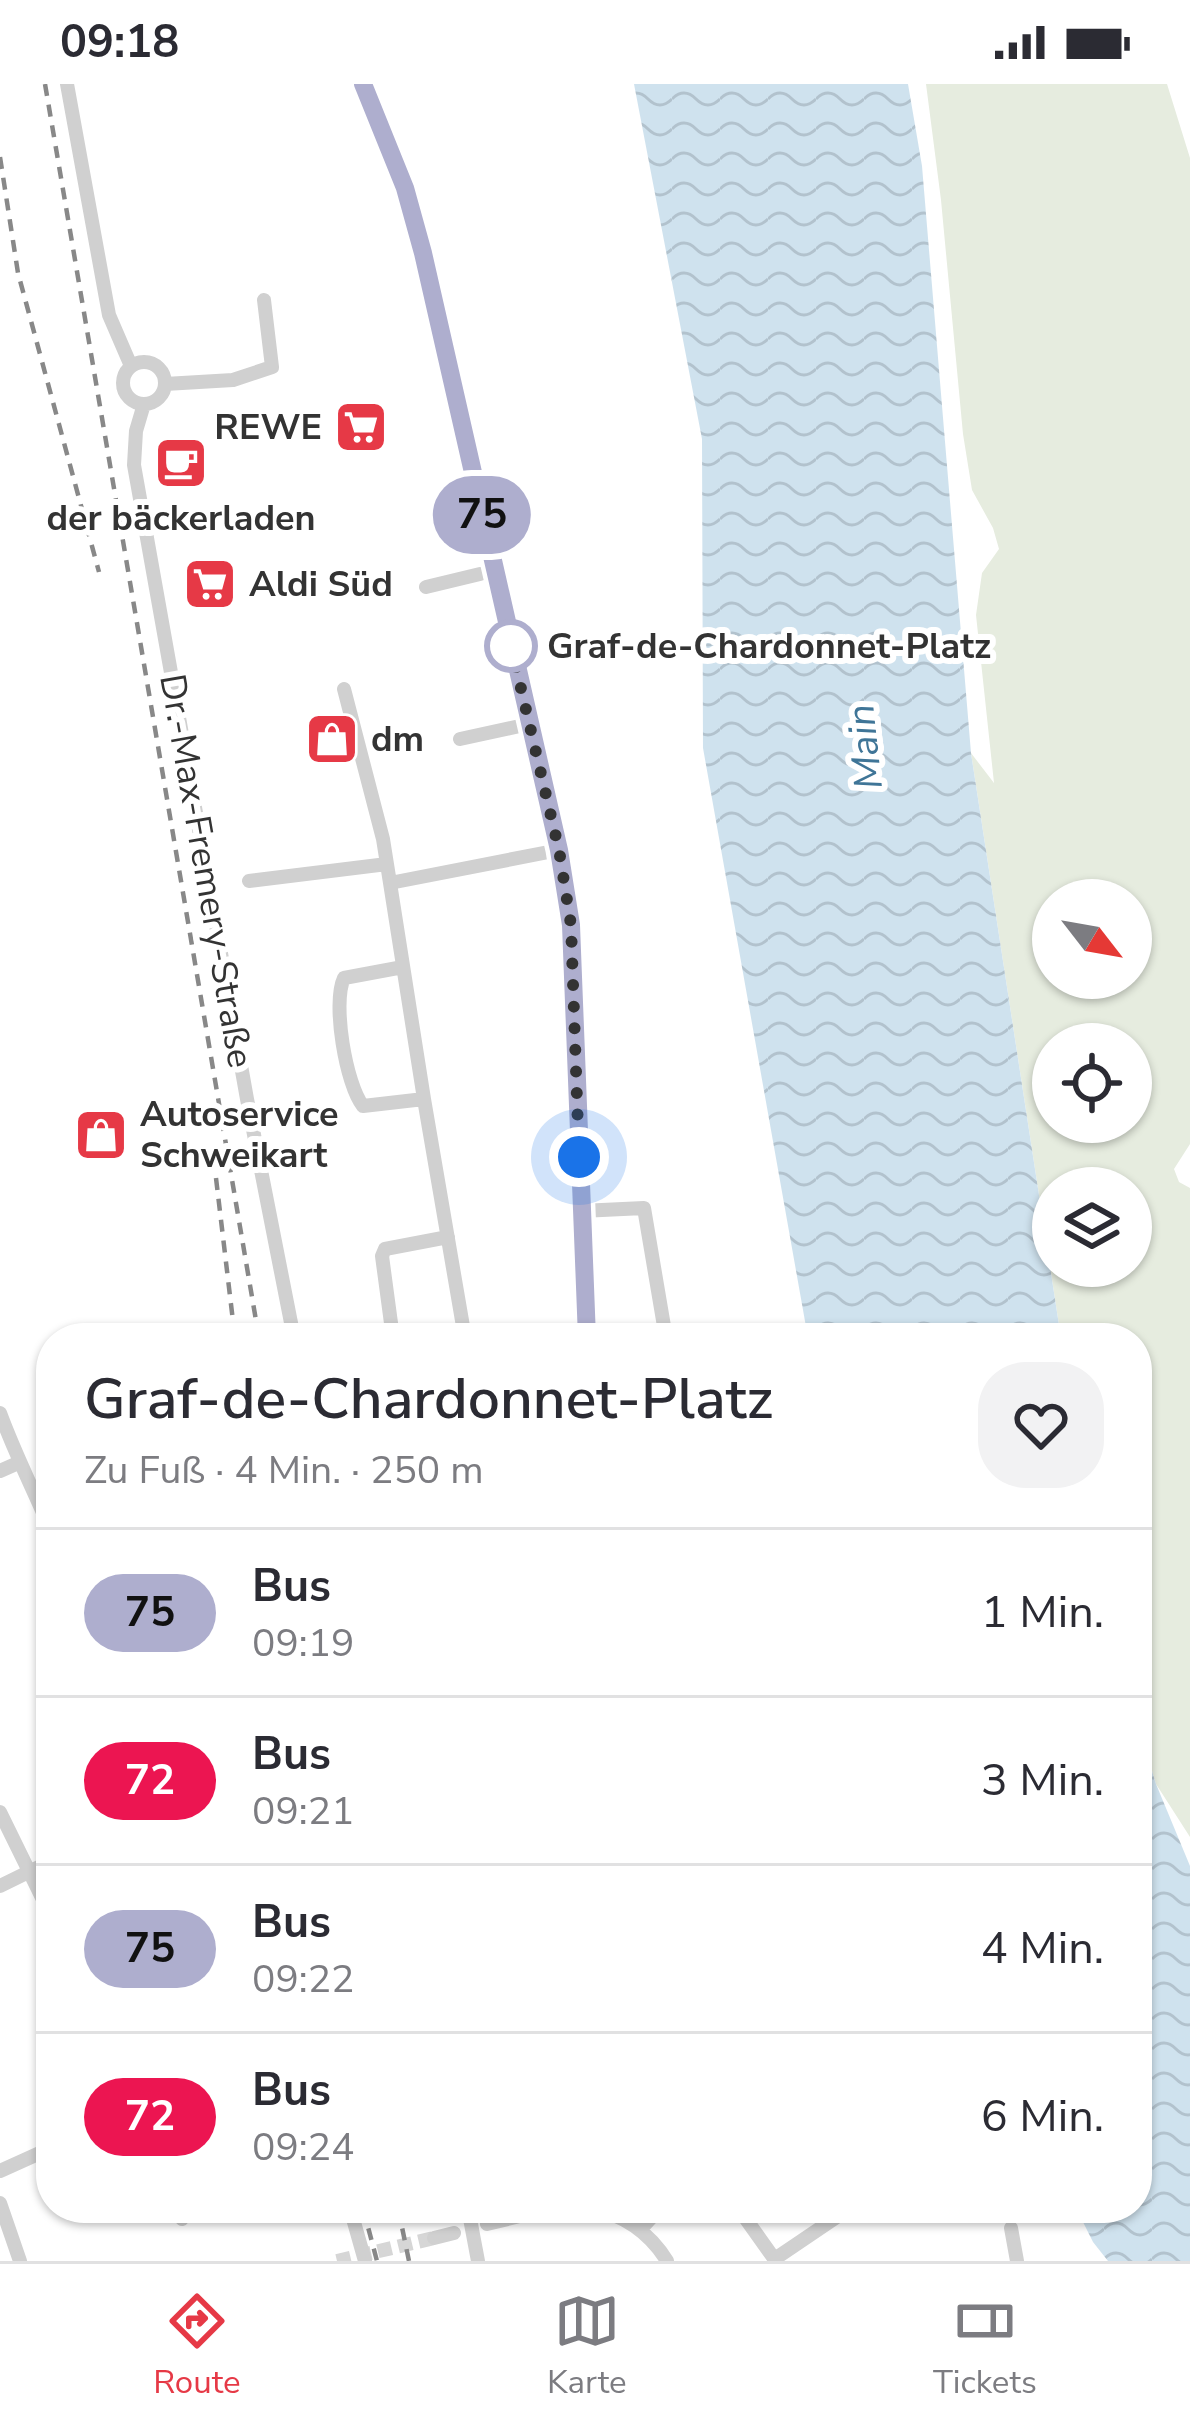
<!DOCTYPE html>
<html lang="de">
<meta charset="utf-8">
<style>
:root{--surface:#fff;--page:#f2f2f3;--text:#2b2b33;--muted:#7c7c81;--line:#e1e1e2;--accent:#e63946}
body{margin:0;font-family:"Nunito Sans",sans-serif;background:var(--page);color:var(--text);height:100vh;display:flex;flex-direction:column;font-size:45px;white-space:nowrap}
*{box-sizing:border-box;margin:0}
p{font-size:39px;color:var(--muted)}
.icon{flex:none;width:66px;height:66px;fill:none;stroke:currentColor;stroke-width:2;stroke-linecap:round;stroke-linejoin:round}
.map{position:relative;flex:1;overflow:hidden}
.sheet{position:absolute;left:36px;top:1239px;width:1116px;height:900px;display:flex;flex-direction:column;background:var(--surface);border-radius:48px;box-shadow:0 3px 9px #0004}
.sheet>*{flex:none}
.badge{padding:0 24px;border-radius:39px;font-size:42px;line-height:78px}
.needle{width:78px;rotate:121deg}
.controls{position:absolute;left:1032px;top:795px;display:grid;gap:24px}
.controls a{display:grid;place-items:center;width:120px;height:120px;border-radius:50%;background:var(--surface);box-shadow:0 3px 9px #0004;font-size:60px}
.you{position:absolute;width:60px;height:60px;margin:-30px;border:9px solid #fff;border-radius:50%;background:#1a73e8;box-shadow:0 0 0 18px #1a73e833}
.map>.badge{position:absolute;translate:-50% -50%;box-shadow:0 0 0 6px #fff}
.round{display:grid;place-items:center;flex:none;width:126px;height:126px;border-radius:48px;background:var(--page)}
.overview{display:flex;align-items:center;justify-content:space-between;height:204px;padding:0 48px}
h1{font-size:57px;font-weight:600;line-height:90px}
ul{padding:0;list-style:none}
li{display:flex;align-items:center;gap:36px;height:168px;padding:0 48px;border-top:3px solid var(--line)}
li div{flex:1}
li b{display:block;font-size:45px}
li em{font-style:normal}
li .badge{min-width:132px;font-weight:700;text-align:center}
.status{display:flex;justify-content:space-between;align-items:center;height:84px;padding:0 60px;background:var(--surface);direction:ltr}
.status svg{height:33px;fill:currentColor}
.tabs{display:flex;justify-content:space-around;align-items:center;height:168px;border-top:3px solid var(--line);background:var(--surface);font-size:33px;color:var(--muted)}
.tabs a{display:grid;justify-items:center;gap:6px}
.tabs .on{color:var(--accent)}
.map>svg:first-child{display:block}
</style>
<div class="status"><b>09:18</b><svg viewBox="0 0 49 12"><path d="M0 12V9h3v3zM5 12V6h3v6zM10 12V3h3v9zM15 12V0h3v12zM26 1h20v11H26zM47 4h2v5h-2z"/></svg></div>
<div class="map">
<svg width="1190" height="2177" viewBox="0 0 1190 2177">
<defs>
<pattern id="water-waves" width="16" height="10" patternUnits="userSpaceOnUse" patternTransform="scale(3)"><rect width="16" height="10" fill="#cfe2ee"/><path d="M0 5q4-4 8 0t8 0" fill="none" stroke="#b2c2cd"/></pattern>
</defs>
<rect width="100%" height="100%" fill="#fff"/>
<path fill="#e6ecdf" fill-rule="evenodd" d="M926 0H1167L1190 74V1060L1174 1085 1179 1098 1190 1104V1753L1156 1700 1137 1638V1254H1061L971 669 994 699 976 531 982 489 999 465 993 444 972 406 963 350 941 116ZM1053 816H1131V894H1053ZM1053 960H1131V1038H1053ZM1053 1104H1131V1182H1053Z"/>
<path fill="url(#water-waves)" d="M634 0H908L922 82 971 669 1061 1254H808L703 664 702 355Z
M1137 1638 1156 1700 1190 1782V2177H1108L1093 2158 1076 2124H1137Z"/>
<g fill="none" stroke-linecap="round" stroke-linejoin="round">
<path stroke="#d6d6d6" stroke-width="14" stroke-dasharray="14 7" stroke-linecap="butt" d="M337 2177 434 2154"/>
<path stroke="#d0d0d0" stroke-width="14" d="M67 0 109 231 131 282
M363 0 405 104 423 169 559 766 570 841 588 1254
M123 299a21 21 0 1 1 42 0a21 21 0 1 1-42 0Z
M165 300 233 296 272 283 264 216
M144 320 136 347 134 381 247 1015 294 1254
M426 503 480 490
M344 605 383 755 390 799
M460 655 529 640
M249 797 387 780
M403 883 344 894C332 919 346 1001 363 1022L424 1015
M581 1127 644 1124 666 1254
M393 1254 382 1172 385 1165 448 1153
M465 1254 424 1015 390 799 559 766
M0 1329C15 1370 34 1407 51 1447
M0 1387 18 1379
M0 1728 51 1832
M0 1802 51 1777
M0 2087 51 2064
M0 2119 20 2177
M180 2124 182 2135
M350 2124 365 2177
M468 2124 478 2177
M591 2124C623 2130 650 2149 667 2177
M738 2124 773 2173 779 2172 850 2124
M487 2140 553 2124
M1011 2144 1017 2177
M640 2146 660 2124
M434 2154 454 2149"/>
<path stroke="#888" stroke-width="4.5" stroke-dasharray="12 9" stroke-linecap="butt" d="M45 0 259 1254
M0 73 18 189 99 488
M216 1094 235 1254
M363 2124 377 2177
M398 2124 409 2177"/>
</g>
<g fill="none" stroke-linecap="round" stroke-linejoin="round">
<g stroke="#fff" stroke-width="27">
<path id="line" d="M363 0 405 104 423 169 559 766 571 841 587 1254"/>
</g>
<use href="#line" stroke="#aeaece" stroke-width="18"/>
<path stroke="#333" stroke-width="12" stroke-dasharray="0 21.6" d="M511 562 559 766 571 841 579 1073"/>
</g>
<defs>
<g id="supermarket-square" transform="scale(2.7)"><rect x="-9" y="-9" width="18" height="18" rx="4" fill="#e63946" stroke="#fff"/><path d="M-6-5.5h2.5l.6 2H6L4.5 2H-2.5L-4.4-4H-6ZM-1.5 3.2a1.3 1.3 0 1 0 .1 0ZM3 3.2a1.3 1.3 0 1 0 .1 0Z" fill="#fff"/></g>
<g id="cafe-square" transform="scale(2.7)"><rect x="-9" y="-9" width="18" height="18" rx="4" fill="#e63946" stroke="#fff"/><path d="M-5.5-4.5H6V0H3Q3 3.5 0 3.5H-2.5Q-5.5 3.5-5.5 0ZM3-3.2v2h1.7v-2ZM-6 4.5H4V6H-6Z" fill="#fff"/></g>
<g id="shop-square" transform="scale(2.7)"><rect x="-9" y="-9" width="18" height="18" rx="4" fill="#e63946" stroke="#fff"/><path d="M-5-2.5h2.3a2.7 3.5 0 0 1 5.4 0H5L5.5 6h-11ZM-1.5-2.5h3a1.5 2.3 0 0 0-3 0Z" fill="#fff"/></g>
</defs>
<g fill-rule="evenodd">
<use href="#supermarket-square" x="361" y="343"/>
<use href="#cafe-square" x="181" y="379"/>
<use href="#supermarket-square" x="210" y="500"/>
<use href="#shop-square" x="332" y="655"/>
<use href="#shop-square" x="101" y="1051"/>
</g>
<circle fill="#fff" stroke="#aeaece" stroke-width="6" cx="511" cy="562" r="24"/>
<g text-anchor="middle" dominant-baseline="central" stroke-width="12" stroke-linejoin="round" paint-order="stroke">
<g font-size="36" font-weight="bold" fill="#333" stroke="#fff" text-anchor="start">
<text x="322" y="343" text-anchor="end">REWE</text>
<text x="181" y="434" text-anchor="middle">der bäckerladen</text>
<text x="249" y="500">Aldi Süd</text>
<text x="371" y="655">dm</text>
<text x="140" y="1030">Autoservice<tspan x="140" dy="41">Schweikart</tspan></text>
</g>
<g font-size="36" font-weight="bold" fill="#333" stroke="#fff" text-anchor="start">
<text x="547" y="562">Graf-de-Chardonnet-Platz</text>
</g>
<g font-size="36" fill="#333" stroke="#fff">
<text transform="translate(206 787) rotate(80)">Dr.-Max-Fremery-Straße</text>
</g>
<g font-size="39" font-style="italic" fill="#3f7597" stroke="#fff">
<text transform="translate(865 663) rotate(-96)">Main</text>
</g>
</g>
</svg>
<div class="controls">
<a><svg class="needle" viewBox="-14 -14 28 28"><path d="M0-13l5 13h-10z" fill="#e53935"/><path d="M0 13l5-13h-10z" fill="#7c7c81"/></svg></a>
<a><svg class="icon" aria-label="locate" viewBox="0 0 24 24"><circle cx="12" cy="12" r="6"/><path d="M12 2v4M12 18v4M2 12h4M18 12h4"/></svg></a>
<a><svg class="icon" aria-label="layers" viewBox="0 0 24 24"><path d="M12 4l9 5-9 5-9-5zM3 14l9 5 9-5"/></svg></a>
</div>
<div class="you" style="left:579px;top:1073px"></div>
<b class="badge" style="left:482px;top:431px;background:#aeaece;color:#111">75</b>
<section class="sheet">
<div class="overview"><div><h1>Graf-de-Chardonnet-Platz</h1><p>Zu Fuß · 4 Min. · 250 m</p></div><a class="round"><svg class="icon" aria-label="heart" viewBox="0 0 24 24"><path d="M12 20l-8-8c-3-5 5-10 8-4 3-6 11-1 8 4z"/></svg></a></div>
<ul>
<li><span class="badge" style="background:#aeaece;color:#111">75</span><div><b>Bus</b><p>09:19</p></div><em>1 Min.</em></li>
<li><span class="badge" style="background:#ec1551;color:#fff">72</span><div><b>Bus</b><p>09:21</p></div><em>3 Min.</em></li>
<li><span class="badge" style="background:#aeaece;color:#111">75</span><div><b>Bus</b><p>09:22</p></div><em>4 Min.</em></li>
<li><span class="badge" style="background:#ec1551;color:#fff">72</span><div><b>Bus</b><p>09:24</p></div><em>6 Min.</em></li>
</ul>
</section>
</div>
<nav class="tabs">
<a class="on"><svg class="icon" aria-label="directions" viewBox="0 0 24 24"><path d="M12 3l9 9-9 9-9-9zM9 14v-3h6M13 9l2 2-2 2"/></svg>Route</a>
<a><svg class="icon" aria-label="map" viewBox="0 0 24 24"><path d="M3 6l6-2 6 2 6-2v14l-6 2-6-2-6 2zM9 4v14M15 6v14"/></svg>Karte</a>
<a><svg class="icon" aria-label="tickets" viewBox="0 0 24 24"><path d="M3 7h18v10H3zM15 7v10"/></svg>Tickets</a>
</nav>
